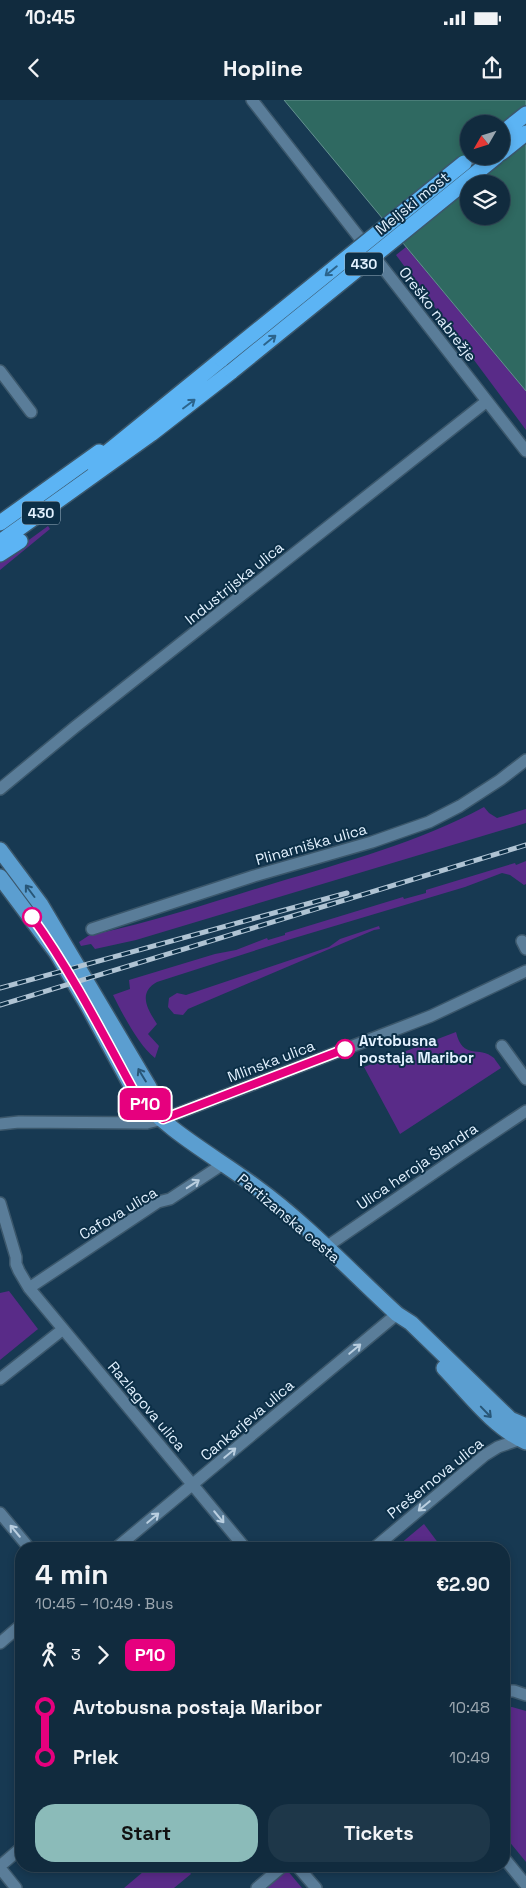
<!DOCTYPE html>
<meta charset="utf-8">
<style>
:root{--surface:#112b3e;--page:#1e3749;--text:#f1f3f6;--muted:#9ca7b0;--line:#304758;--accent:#8bbbb9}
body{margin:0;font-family:"Space Grotesk",sans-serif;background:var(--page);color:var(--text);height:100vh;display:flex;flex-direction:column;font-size:19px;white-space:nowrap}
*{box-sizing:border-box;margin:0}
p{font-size:16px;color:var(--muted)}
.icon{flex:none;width:28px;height:28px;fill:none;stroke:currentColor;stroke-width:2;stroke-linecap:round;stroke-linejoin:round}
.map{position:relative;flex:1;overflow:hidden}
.sheet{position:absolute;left:15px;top:1442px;width:495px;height:330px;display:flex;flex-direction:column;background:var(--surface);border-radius:20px;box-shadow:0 2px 8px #0003,0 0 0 1px var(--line)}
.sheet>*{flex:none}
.badge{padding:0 10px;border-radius:8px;font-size:18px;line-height:32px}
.needle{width:32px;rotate:231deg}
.tools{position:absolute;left:460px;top:15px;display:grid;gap:10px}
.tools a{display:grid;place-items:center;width:50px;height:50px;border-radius:50%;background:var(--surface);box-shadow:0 2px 8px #0003,0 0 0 1px var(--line);font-size:25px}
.map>.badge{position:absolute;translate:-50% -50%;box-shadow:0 0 0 2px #fff}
.legs{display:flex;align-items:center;gap:8px;height:55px;padding:0 20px;font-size:16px}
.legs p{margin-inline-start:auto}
.overview{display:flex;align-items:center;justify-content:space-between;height:85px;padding:0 20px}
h1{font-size:28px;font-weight:700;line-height:38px}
.action{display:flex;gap:10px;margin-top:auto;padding:10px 20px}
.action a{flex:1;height:58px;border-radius:20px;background:var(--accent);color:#111;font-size:20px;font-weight:700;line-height:58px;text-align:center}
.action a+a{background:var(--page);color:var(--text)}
ul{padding:0 20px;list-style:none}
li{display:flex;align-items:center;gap:18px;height:50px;font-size:19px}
li i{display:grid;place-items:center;width:8px;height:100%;margin:0 6px;background:currentColor}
li i::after{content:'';width:12px;height:12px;margin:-6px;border:4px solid;border-radius:50%;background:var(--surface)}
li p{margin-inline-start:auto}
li:first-child i{background:linear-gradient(#0000 50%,currentColor 0)}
li:last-child i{background:linear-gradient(currentColor 50%,#0000 0)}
.status{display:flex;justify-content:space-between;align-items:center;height:35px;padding:0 25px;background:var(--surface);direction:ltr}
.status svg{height:14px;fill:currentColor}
header{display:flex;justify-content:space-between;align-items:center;height:65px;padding:0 20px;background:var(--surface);font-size:22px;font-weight:700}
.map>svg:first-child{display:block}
</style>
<div class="status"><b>10:45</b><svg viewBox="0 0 49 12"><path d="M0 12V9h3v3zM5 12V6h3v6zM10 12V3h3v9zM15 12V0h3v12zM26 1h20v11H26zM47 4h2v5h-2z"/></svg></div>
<header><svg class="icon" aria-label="back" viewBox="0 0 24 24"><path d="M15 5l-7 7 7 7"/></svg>Hopline<svg class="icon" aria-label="share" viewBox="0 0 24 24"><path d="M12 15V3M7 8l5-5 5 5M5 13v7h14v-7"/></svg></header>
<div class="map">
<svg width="526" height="1788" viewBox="0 0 526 1788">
<rect width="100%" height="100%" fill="#173952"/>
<path fill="#592b88" d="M406 147 526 291V330L396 155Z
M48 426 50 429 0 470V461Z
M484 707 489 713 497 718 526 709V723L136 840 95 849 91 844 81 846 79 842 94 832 96 834C157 821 216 801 275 783 345 762 419 742 484 707Z
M526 761V784L524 785 510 775 502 773 465 787 291 839 157 882C137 893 148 910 157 924L148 934 159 946 155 958C139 946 122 913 113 895L130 889 129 880 215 854 236 850 267 838 268 840 285 835V833L403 797 404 799 426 793V790L515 763 516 765Z
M379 826 380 829 374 830 188 909 183 915 174 914 168 907 169 898 177 893 186 895 329 847 340 839Z
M456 932C463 961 479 945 494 958 496 961 499 965 501 968L400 1034 364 967Z
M9 1191 41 1233 38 1229 0 1260V1193Z
M424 1424 439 1444H443L447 1449H394Z
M512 1607 526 1611V1762L504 1735V1608Z
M150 1766H185L191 1774 174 1788H124Z
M287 1770 302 1788H266Z"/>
<path fill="#2f6961" stroke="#659290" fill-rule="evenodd" d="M284 0H526V291ZM469 24H501V56H469ZM469 84H501V116H469Z"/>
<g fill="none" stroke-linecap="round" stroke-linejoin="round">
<g stroke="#3b576b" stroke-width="14">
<path id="minor" d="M252 0 526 351
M369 150 484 56
M0 271 31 312
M0 689 75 627 487 301
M92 829 254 776 372 742 429 722 460 706 500 680 526 660
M522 841 526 849
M502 946 526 979
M0 1024 19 1022 147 1023 163 1019 431 916 526 871
M0 1103 16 1157V1164L19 1171 29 1188 246 1449
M326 1147 460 1055 526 1011
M29 1188 158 1102 170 1099 223 1064
M0 1279 62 1230
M0 1413 30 1449
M115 1449 397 1214
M373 1449 485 1355 498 1347 524 1338
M0 1543 21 1525
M504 1591H514L526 1595
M504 1758 526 1785
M0 1766 21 1748
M297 1766 316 1788
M0 1768 16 1788
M257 1788 283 1766"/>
</g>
<g stroke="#3b576b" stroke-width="18">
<path id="major" d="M0 750 41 805 149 987 161 1015
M0 777 56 852 88 906 134 991C167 1032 215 1056 256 1087 307 1124 351 1172 397 1214L411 1223 510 1319 526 1326
M444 1268C469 1294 493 1327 526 1342"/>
</g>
<g stroke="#3b576b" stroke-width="18">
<path id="highway" d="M501 34 526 14
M501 53 526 33
M93 364 222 259
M0 423 99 352
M0 442 151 334 232 271
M0 454 20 441"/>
</g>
<use href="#minor" stroke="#5a7d99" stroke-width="11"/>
<use href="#major" stroke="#5b9ed0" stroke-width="15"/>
<use href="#highway" stroke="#5cb4f4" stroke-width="15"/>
<g stroke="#afc3d3" stroke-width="5">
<path id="rail" d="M0 888 347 793
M0 905 526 745"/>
</g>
<use href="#rail" stroke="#0c2f47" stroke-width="3" stroke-dasharray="9" stroke-linecap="butt"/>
<g stroke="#3b576b" stroke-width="18" stroke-linecap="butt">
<path id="highway-bridge" d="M222 259 464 63
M232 271 497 56"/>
</g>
<use href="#highway-bridge" stroke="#5cb4f4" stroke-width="15"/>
</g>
<defs><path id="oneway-shaft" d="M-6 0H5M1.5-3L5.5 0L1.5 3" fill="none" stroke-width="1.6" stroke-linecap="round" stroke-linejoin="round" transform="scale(1.25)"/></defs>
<g stroke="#2c648c">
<use href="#oneway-shaft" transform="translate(331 171) rotate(141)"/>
<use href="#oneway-shaft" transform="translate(270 240) rotate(-39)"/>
<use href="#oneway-shaft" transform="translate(189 304) rotate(-37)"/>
</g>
<g stroke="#285677">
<use href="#oneway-shaft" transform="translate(30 791) rotate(-127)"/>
<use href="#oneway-shaft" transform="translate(142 975) rotate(-121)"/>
<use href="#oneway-shaft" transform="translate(486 1312) rotate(46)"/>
</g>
<g stroke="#bacfe0">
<use href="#oneway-shaft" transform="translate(193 1084) rotate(-33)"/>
<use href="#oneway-shaft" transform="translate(355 1249) rotate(-40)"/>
<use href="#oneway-shaft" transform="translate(230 1353) rotate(-40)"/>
<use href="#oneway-shaft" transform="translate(424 1406) rotate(140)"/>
<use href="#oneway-shaft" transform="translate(219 1417) rotate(50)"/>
<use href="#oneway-shaft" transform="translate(153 1418) rotate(-40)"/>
<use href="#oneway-shaft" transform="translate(15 1431) rotate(-130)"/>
</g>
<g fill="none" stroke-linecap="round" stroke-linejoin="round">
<g stroke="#fff" stroke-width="11">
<path id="line-1" d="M32 817C71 871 102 932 134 991L141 1000 163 1019 345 949"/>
</g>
<use href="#line-1" stroke="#e6007e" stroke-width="8"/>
</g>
<g fill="#fff" stroke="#e6007e" stroke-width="2.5">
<circle cx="32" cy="817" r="9"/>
<circle cx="345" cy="949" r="9"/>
</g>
<g text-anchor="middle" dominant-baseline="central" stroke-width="4" stroke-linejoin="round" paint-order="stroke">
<g fill="#0c2f47" stroke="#a2b8c8" stroke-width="1">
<rect x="345" y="152.5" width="38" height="23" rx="4"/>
<rect x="22" y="401.5" width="38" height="23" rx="4"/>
</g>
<g font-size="14" font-weight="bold" fill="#e3f2ff">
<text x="364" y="164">430</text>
<text x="41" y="413">430</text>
</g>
<g font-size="15" fill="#e3f2ff" stroke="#0c2f47">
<text transform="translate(412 103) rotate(-39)">Meljski most</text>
<text transform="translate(438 214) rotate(52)">Oreško nabrežje</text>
<text transform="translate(234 483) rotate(-39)">Industrijska ulica</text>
<text transform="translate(311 744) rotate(-16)">Plinarniška ulica</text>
<text transform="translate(271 961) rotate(-21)">Mlinska ulica</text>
<text transform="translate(417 1066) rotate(-34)">Ulica heroja Šlandra</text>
<text transform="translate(118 1113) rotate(-31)">Cafova ulica</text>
<text transform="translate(289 1118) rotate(40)">Partizanska cesta</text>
<text transform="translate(147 1306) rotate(50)">Razlagova ulica</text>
<text transform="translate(247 1320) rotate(-40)">Cankarjeva ulica</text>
<text transform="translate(435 1378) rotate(-39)">Prešernova ulica</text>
</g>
<g font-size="15" font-weight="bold" fill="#e3f2ff" stroke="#0c2f47" text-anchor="start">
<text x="359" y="940">Avtobusna<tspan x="359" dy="17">postaja Maribor</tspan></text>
</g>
</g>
</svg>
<div class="tools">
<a><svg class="needle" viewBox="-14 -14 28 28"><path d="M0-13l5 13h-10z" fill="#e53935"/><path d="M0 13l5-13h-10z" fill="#9ca7b0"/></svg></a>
<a><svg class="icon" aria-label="layers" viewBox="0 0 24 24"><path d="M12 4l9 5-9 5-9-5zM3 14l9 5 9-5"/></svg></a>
</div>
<b class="badge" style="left:145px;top:1004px;background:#e6007e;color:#fff">P10</b>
<section class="sheet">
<div class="overview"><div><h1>4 min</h1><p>10:45 – 10:49 · Bus</p></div><b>€2.90</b></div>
<div class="legs"><svg class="icon" aria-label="walk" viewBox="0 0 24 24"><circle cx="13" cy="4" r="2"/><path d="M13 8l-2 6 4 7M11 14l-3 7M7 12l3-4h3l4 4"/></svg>3<svg class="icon" aria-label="forward" viewBox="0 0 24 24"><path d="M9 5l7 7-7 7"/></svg><b class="badge" style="background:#e6007e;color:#fff">P10</b></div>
<ul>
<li><i style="color:#e6007e"></i><b>Avtobusna postaja Maribor</b><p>10:48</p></li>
<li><i style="color:#e6007e"></i><b>Prlek</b><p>10:49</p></li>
</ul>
<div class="action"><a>Start</a><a>Tickets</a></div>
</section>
</div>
